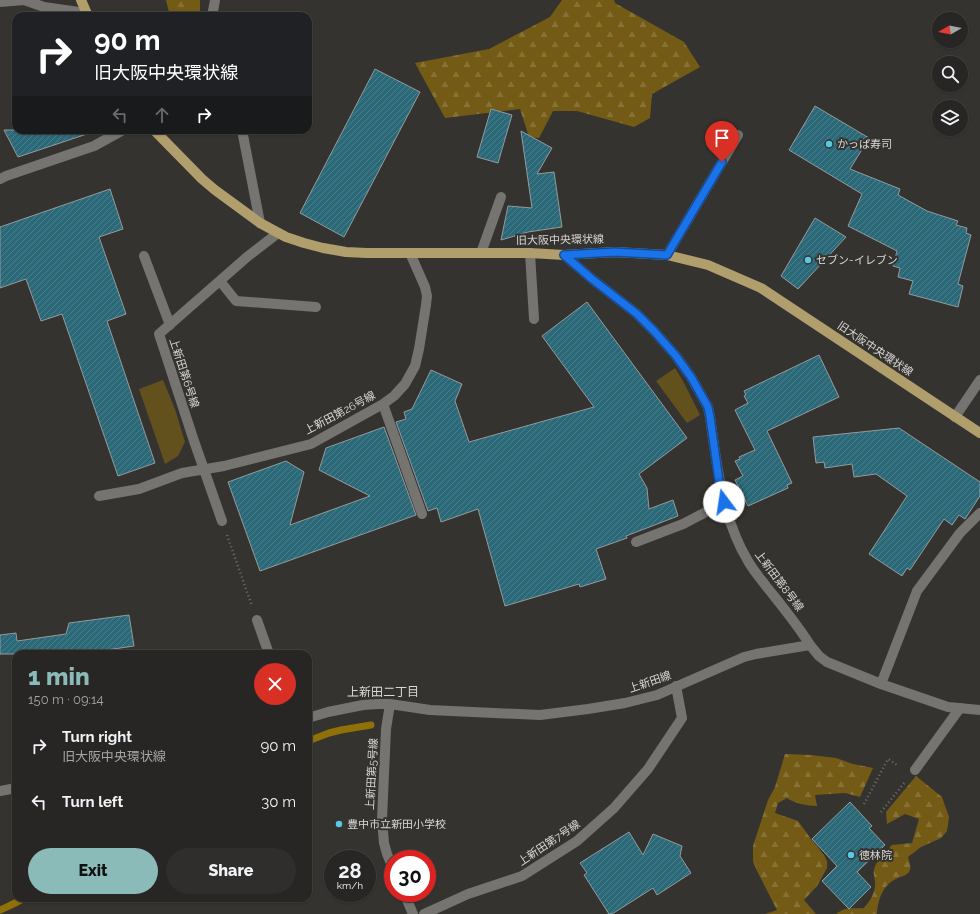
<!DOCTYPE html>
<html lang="en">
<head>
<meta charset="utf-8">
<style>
  body { margin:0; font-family:Raleway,"Noto Sans JP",sans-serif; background:#302e2c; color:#f1f3f6; height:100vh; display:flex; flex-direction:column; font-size:15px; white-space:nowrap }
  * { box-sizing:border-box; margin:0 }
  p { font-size:13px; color:#a5a5a6 }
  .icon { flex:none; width:22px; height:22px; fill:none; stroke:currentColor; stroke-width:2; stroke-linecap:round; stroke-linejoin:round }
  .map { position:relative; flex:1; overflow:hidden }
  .drawer { position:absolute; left:12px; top:650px; width:300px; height:252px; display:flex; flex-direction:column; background:#282624; border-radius:12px; box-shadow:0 1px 3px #0004,0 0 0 1px #444341 }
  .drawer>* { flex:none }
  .top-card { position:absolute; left:12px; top:12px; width:300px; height:122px; border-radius:12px; box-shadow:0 1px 3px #0004,0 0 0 1px #444341; background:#202124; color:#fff; overflow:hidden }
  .needle { width:26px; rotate:261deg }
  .tools { position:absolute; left:932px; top:12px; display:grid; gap:8px }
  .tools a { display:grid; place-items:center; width:36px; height:36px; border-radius:50%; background:#282624; box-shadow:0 1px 3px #0004,0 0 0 1px #444341; font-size:20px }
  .speed { position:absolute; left:324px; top:850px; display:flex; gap:8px; font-size:20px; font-weight:700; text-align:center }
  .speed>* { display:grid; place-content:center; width:52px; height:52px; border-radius:50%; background:#282624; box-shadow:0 1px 3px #0004,0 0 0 1px #444341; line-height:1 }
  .speed small { font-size:10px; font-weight:400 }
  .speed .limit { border:6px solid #d22; background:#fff; color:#111 }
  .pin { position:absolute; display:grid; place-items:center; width:34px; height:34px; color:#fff; margin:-41px -17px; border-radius:50% 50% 50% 0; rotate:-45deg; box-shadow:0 0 4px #0007 }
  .pin .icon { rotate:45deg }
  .me { position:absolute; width:44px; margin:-22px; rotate:346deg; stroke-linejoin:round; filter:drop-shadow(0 0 3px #0008) }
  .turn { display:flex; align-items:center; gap:14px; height:84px; padding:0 16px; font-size:18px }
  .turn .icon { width:52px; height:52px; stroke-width:2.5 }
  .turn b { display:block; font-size:28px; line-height:34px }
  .lanes { display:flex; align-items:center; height:38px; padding:0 16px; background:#0003; justify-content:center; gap:20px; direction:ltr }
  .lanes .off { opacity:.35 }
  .round { display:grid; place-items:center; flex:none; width:42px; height:42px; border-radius:21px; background:#302e2c }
  .head { display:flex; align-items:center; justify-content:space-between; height:68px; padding:0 16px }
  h1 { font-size:24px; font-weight:800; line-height:30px; color:#8bbbb9 }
  .cta { display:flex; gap:8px; margin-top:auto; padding:8px 16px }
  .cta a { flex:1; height:46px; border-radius:24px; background:#8bbbb9; color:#111; font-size:16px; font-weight:800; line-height:46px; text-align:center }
  .cta a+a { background:#302e2c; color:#f1f3f6 }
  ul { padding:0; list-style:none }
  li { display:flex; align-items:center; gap:12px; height:56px; padding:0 16px }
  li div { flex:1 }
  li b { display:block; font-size:15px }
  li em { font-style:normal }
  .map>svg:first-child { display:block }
</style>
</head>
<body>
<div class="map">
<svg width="980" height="914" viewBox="0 0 980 914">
  <defs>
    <pattern id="forest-firs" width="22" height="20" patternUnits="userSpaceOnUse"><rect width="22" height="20" fill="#735b15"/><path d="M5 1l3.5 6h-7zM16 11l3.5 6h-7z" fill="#867236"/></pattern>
    <pattern id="building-hatch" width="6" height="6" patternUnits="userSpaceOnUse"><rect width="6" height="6" fill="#2b6979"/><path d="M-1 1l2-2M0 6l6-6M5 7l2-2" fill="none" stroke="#497e8b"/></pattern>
  </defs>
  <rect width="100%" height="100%" fill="#353330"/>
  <!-- forest -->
  <path fill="url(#forest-firs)" d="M166,0h34v16h-29l-2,-4z
    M562,0h52l1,3 69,39 16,25 -48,27 -2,24 -16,9 -57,-16h-24l-14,27 -10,-1 -9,-28 -75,9 -30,-55 74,-14 61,-32z
    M785,754l26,1 25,3 17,6 20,4 -13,29 -15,-4 -30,2 2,11c-9,0 -24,-3 -30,-8l-9,5 -3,10 23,8 13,18 13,16 3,6v7l-10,18 -13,14 12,14h-51l12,-4 -21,-41 -3,-8v-15l15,-46 7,-13z
    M916,776l26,21 7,20 -2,14 -6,7 -20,9 -13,10c1,5 4,10 1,15 -3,4 -7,4 -11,6 -15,6 -20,21 -21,36h-41c10,-8 16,-5 28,-6 6,-7 12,-16 11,-26 0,-4 -2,-8 -1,-12 1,-8 12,-19 18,-25l20,-2 7,-24 -14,-5 -18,10 -1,-12z"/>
  <!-- park -->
  <path fill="#62501d" d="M675,368l8,13 17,34 -13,8 -31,-42z
    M163,380l12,29 10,33 -7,14 -13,8 -26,-75z"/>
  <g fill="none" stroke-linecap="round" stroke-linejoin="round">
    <!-- stream -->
    <path stroke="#8f7009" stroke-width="7" d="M308,741l21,-8 12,-3 30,-5
      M0,910l9,-4 16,-8"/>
  </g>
  <!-- building -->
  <path fill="url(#building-hatch)" stroke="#959a9c" d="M375,69l45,23 -76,145 -44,-24z
    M815,106l54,32 -19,31 50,20 -2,6 29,16 31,10 -2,4 11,3 -1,5 5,2 -13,49 5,2 -5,21 -49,-13 4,-13 -15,-4 2,-9 -7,-2 4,-15 -49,-25 14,-32 -73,-44z
    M491,109l21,6 -14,48 -21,-6z
    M4,130h85l1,3 -72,24z
    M521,131l31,17 -15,26 17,-2 8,55 -34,5 -27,8 7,-34 24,2z
    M110,189l13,40 -24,8 27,77 -19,7 48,142 -37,13 -56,-162 -21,7 -15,-42 -26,9v-61z
    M815,218l31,19 -48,52 -17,-13z
    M587,302l100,136 -48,36 8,14 2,21 24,-9 5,16 -52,20 1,2 -31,11 10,30 -26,8 -1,-3 -74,22 -27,-97 -37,13 -4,-14 -9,3 -32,-89 10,-3 -2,-7 8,-3 19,-39 31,14 -7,17 14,41 125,-35 -52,-71z
    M819,355l20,42 -72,34 25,52 -5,2 1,3 -40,18 -13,-26 8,-4 -8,-15 5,-2 -1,-2 16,-7 -20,-40 13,-7 -4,-7 2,-1 -2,-4z
    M384,427l32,88 -156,56 -32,-89 58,-21 18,11 -14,53 80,-29 -51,-26 7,-22z
    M899,428l81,54v14l-15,23 -6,-4 -7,10 -8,-6 -34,51 -3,-2 -5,8 -33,-22 38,-58 -31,-22 -22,3 -2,-13 -27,4 -1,-6 -8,1 -3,-26z
    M129,615l5,31 -55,8h-79v-19l16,-2 1,8 49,-7 3,-11z
    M850,802l22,24 -3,2 16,17 -28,27 14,15 -22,22 -27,-28 15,-15 -25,-27z
    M629,832l14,23 10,-21 29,12 -2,10 11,17 -34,22 -4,-7 -41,26h-3l-25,-39 3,-2 -7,-10z"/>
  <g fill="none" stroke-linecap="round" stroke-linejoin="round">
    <!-- path -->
    <path stroke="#72706e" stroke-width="2.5" stroke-dasharray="1 3" stroke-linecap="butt" d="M227,535l25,71
      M864,804l24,-45 9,6
      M881,812l24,-30"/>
    <!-- service -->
    <path stroke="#757470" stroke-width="10" d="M214,16l-1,-5 2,-11
      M242,130l18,93
      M0,179l6,-3 88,-30 29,-16
      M481,253l20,-56
      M530,253l4,66
      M667,255l71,-120
      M144,256l26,69
      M955,417l25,-37
      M636,542l47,-18 42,-22
      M915,770l45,-62"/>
    <!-- minor -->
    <path stroke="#757470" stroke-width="10" d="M0,2l24,-2 20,7 42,6
      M564,255l28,24 45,35 17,17 22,25 15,21 17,30 2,10c7,49 12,101 38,144 5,9 12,17 18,25 15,19 31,38 44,59
      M220,281l16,20 80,6
      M383,404l39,110
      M99,496l40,-7 43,-16 42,-7 87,-22 72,-40 11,-8 11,-12 10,-18 4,-17 7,-44 1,-9 -2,-9 -15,-34
      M222,521l-28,-80 -35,-107 88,-77 31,-24
      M257,620l12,34
      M881,684l36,-93 43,-58 20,-20
      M390,704l-4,25 -4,90 2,24 3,11 6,14
      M308,718l20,-6 35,-7 15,-1h12l40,6 110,5 48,-6 37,-6 32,-8 87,-38 12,-3 54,-9 9,11 8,6 54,22 67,23 32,3
      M0,791l16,-3
      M404,893l9,21
      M424,914l44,-20 54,-18 55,-35 37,-33 34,-39 34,-51 -6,-32"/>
    <!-- primary -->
    <path stroke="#b09e6c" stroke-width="10" d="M81,0l7,16
      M154,130l48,49 13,11 45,33 26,14 18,6 19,5 23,4 20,1h164l34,2 51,-3 52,3 41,10 53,23 219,145"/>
  </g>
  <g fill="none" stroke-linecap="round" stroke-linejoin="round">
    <!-- route casing -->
    <g stroke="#114b97" stroke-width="10">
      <path id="route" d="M722,162l-55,93 -52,-3 -51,3 28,24 45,35 17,17 22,25 15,21 17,30 2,10 9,64 5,21"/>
    </g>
    <!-- route -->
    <use href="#route" stroke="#1a73e8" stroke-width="7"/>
  </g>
  <!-- markers -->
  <g fill="#58c8e4" stroke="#353330" stroke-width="1.5">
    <circle cx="829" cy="144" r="4"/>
    <circle cx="808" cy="260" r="4"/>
    <circle cx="339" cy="824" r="4"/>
    <circle cx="851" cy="855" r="4"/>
  </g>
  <g text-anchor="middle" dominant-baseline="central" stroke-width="4" stroke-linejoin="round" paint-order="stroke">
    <!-- poi labels -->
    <g font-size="11" fill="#d9d8d6" stroke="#353330" text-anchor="start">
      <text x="837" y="144">かっぱ寿司</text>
      <text x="816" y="260">セブン-イレブン</text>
      <text x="347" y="824">豊中市立新田小学校</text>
      <text x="859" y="855">徳林院</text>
    </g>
    <!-- street labels -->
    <g font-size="11" fill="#d9d8d6" stroke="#353330">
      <text transform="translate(560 240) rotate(-1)">旧大阪中央環状線</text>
      <text transform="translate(875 349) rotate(34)">旧大阪中央環状線</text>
      <text transform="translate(184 373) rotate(72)">上新田第6号線</text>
      <text transform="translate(340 413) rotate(-28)">上新田第26号線</text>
      <text transform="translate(779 581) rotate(53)">上新田第8号線</text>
      <text transform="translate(650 682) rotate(-19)">上新田線</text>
      <text transform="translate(372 774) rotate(-87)">上新田第5号線</text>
      <text transform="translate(549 843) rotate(-34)">上新田第7号線</text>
    </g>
    <!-- neighbourhood labels -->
    <g font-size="12" fill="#d9d8d6" stroke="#353330">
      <text x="383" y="692">上新田二丁目</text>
    </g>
  </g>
</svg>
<div class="tools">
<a><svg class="needle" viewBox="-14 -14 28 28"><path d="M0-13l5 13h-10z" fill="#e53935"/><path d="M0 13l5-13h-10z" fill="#a5a5a6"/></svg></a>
<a><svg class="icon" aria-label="search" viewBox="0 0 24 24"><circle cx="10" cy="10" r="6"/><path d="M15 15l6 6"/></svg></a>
<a><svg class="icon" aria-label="layers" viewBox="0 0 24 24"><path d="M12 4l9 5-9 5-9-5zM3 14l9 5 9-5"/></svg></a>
</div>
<div class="speed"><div>28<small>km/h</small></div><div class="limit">30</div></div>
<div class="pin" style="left:722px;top:162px;background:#d93025"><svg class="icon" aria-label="arrive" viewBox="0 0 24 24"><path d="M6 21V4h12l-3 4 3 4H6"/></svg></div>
<svg class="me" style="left:724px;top:502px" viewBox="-20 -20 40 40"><circle r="19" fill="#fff"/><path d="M0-13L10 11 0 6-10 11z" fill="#1a73e8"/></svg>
<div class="top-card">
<div class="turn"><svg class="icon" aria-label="right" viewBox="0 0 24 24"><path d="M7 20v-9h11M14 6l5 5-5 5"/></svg><div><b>90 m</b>旧大阪中央環状線</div></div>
<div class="lanes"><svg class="icon off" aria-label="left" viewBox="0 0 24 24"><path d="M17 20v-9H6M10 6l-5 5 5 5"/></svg><svg class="icon off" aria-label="ahead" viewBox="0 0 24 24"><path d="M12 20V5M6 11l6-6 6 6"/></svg><svg class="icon" aria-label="right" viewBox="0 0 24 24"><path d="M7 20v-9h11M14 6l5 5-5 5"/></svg></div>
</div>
<section class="drawer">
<div class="head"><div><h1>1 min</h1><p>150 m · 09:14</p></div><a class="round" style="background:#d93025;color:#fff"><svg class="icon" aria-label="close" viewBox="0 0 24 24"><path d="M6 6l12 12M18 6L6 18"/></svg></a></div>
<ul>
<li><svg class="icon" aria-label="right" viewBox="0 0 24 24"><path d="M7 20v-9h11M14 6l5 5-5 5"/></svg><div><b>Turn right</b><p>旧大阪中央環状線</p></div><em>90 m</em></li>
<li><svg class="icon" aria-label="left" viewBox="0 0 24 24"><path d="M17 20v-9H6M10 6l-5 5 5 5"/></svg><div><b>Turn left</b></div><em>30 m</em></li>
</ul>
<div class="cta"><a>Exit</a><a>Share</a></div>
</section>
</div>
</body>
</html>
